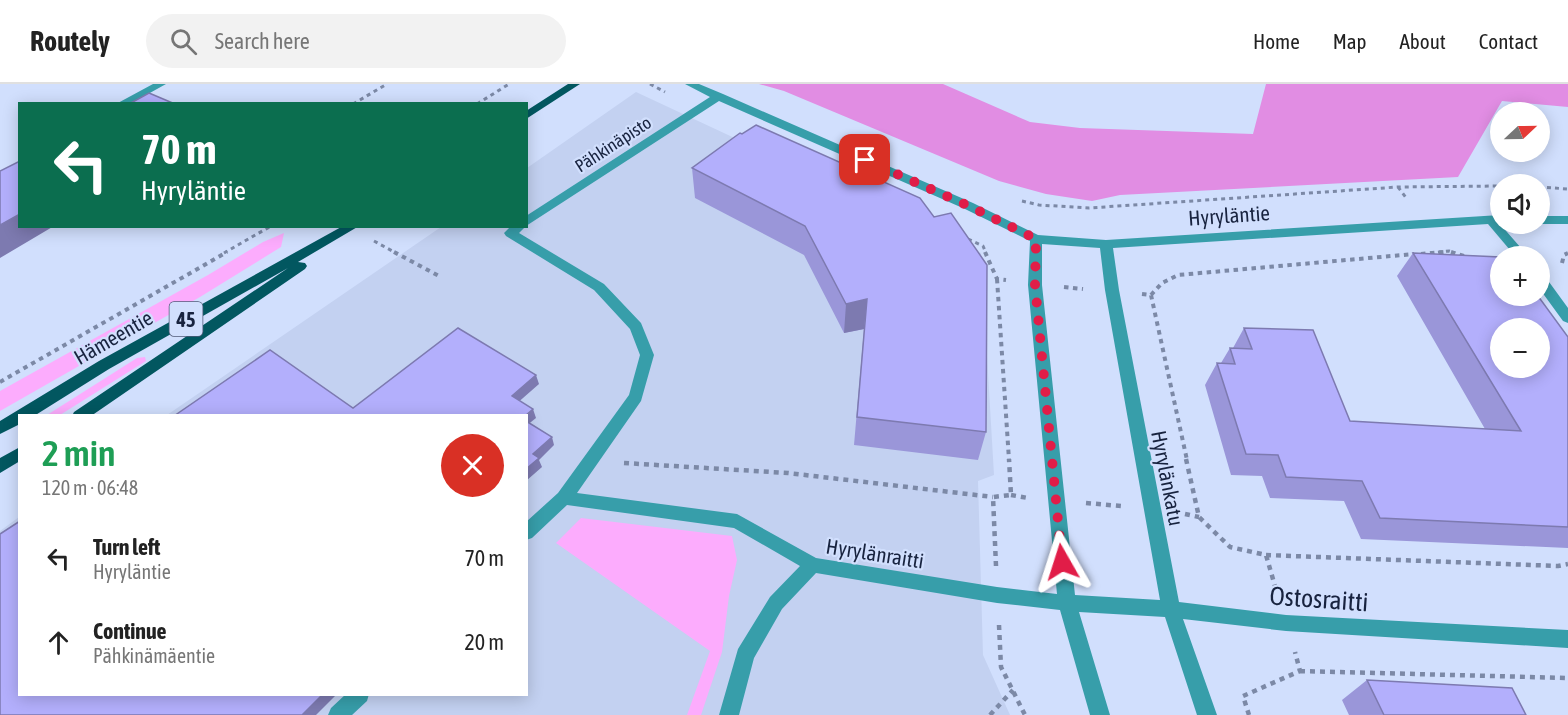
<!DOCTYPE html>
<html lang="en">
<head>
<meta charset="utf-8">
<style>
  body { margin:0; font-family:"Asap Condensed",sans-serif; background:#f2f2f2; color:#222; height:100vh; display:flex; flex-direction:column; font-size:22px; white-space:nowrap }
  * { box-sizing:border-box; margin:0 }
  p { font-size:20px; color:#767676 }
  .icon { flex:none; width:33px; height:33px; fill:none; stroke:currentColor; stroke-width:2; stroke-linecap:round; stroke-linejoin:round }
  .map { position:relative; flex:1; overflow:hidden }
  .panel { position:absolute; left:18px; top:330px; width:510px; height:282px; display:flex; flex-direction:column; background:#fff; border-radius:0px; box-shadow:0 3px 15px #0003 }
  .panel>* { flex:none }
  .guide { position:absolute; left:18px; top:18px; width:510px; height:126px; border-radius:0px; box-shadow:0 3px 15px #0003; background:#0b6e4f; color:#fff; overflow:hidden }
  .needle { width:39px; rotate:68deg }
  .controls { position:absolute; left:1490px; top:18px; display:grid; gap:12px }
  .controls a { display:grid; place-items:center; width:60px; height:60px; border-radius:50%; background:#fff; box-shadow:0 3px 15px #0003; font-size:30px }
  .pin { position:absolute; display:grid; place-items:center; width:51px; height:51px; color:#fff; margin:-26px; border-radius:12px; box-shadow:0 3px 9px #0006 }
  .me { position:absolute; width:66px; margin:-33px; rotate:354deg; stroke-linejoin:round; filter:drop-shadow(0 0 4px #0008) }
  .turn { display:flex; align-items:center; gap:21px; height:126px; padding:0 24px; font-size:27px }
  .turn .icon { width:78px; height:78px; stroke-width:2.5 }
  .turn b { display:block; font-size:42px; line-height:51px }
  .round { display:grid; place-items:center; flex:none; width:63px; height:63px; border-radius:32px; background:#f2f2f2 }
  .head { display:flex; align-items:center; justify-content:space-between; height:102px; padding:0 24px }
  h1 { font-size:36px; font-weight:600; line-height:45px; color:#1e9e55 }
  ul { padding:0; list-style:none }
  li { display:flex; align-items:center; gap:18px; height:84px; padding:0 24px }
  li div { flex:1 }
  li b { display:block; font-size:22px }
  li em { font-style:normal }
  header { display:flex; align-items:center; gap:36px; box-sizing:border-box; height:84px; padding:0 30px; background:#fff; border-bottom:2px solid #e0e0e0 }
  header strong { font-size:28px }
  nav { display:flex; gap:33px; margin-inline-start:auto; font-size:21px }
  .search { width:420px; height:54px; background:#f2f2f2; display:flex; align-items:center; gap:15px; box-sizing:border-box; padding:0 21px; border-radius:33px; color:#767676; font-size:22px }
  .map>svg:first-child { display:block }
</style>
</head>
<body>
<header>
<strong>Routely</strong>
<div class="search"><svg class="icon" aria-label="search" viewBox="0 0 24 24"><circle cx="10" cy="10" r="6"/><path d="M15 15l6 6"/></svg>Search here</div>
<nav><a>Home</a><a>Map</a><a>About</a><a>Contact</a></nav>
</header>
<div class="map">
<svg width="1568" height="631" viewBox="0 0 1568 631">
  <rect width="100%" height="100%" fill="#d1dffd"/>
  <!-- built -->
  <path fill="#c3d1f1" d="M636,8l345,161 13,222 -16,6 5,174 27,60h-1010v-184l19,-14 1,177h506v-278l-359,-1 274,-188 85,-1 1,-58z"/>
  <!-- green -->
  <path fill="#fcacfd" d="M284,149l-3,14 -81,50 -200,114v-20l208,-116 55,-33z
    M145,273l1,4 -86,54h-13l90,-57z
    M581,434l151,18 5,24 -8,36 -7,56 -21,63h-14l23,-64 -154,-108z"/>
  <!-- forest -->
  <path fill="#e18de3" d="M759,0h184l87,38 50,6 173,6 13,-50h302v23l-66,-6 -44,76 -338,18 -28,6 -46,-7 -47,-13 -215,-90z"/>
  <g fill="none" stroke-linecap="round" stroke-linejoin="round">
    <!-- path-far2 -->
    <path stroke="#7c89a6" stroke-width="3" stroke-dasharray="4 4" stroke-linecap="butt" d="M650,0l15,8
      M353,20l34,-20
      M477,20l32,-20
      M1398,103l9,12
      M1539,103l29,2
      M1022,117l17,4 50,3 309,-21 102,-1
      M968,155l15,7 3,7
      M374,157l22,12
      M224,169l47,-27
      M1430,169l19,-2 6,2"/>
    <!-- path-far1 -->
    <path stroke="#7c89a6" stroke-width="4" stroke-dasharray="4.5 4.5" stroke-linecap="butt" d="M394,168l45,24
      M985,168l12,27 9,1
      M1451,168l13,4
      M1421,170l23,-2
      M1562,179l2,-8 4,-2
      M997,195l12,181
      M1064,203l19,2
      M1142,210l9,1 11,-12 16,-8 236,-21
      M1151,211l36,165
      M0,298l227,-130"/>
    <!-- path -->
    <path stroke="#7c89a6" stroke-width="4.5" stroke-dasharray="5 5" stroke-linecap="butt" d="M1186,375l13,58 31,30 36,8 11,38
      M624,379l164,10 205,24
      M1011,411l17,3
      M1086,419l35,3
      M1185,430l14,3
      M1266,471l292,11 10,-2
      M996,482l-3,-69 18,-2 -2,-36
      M999,541l2,42 24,48
      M1300,587l268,7
      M990,631l23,-25
      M1249,631l-6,-19 57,-25 -5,-19"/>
    <!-- minor -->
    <path fill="#379eaa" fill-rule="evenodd" d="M153,0h13l-36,20h-14z
      M685,0h14l24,10 250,109 65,32 68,5 394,-25v9l28,32h-13l-27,-32 -375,24 6,42 60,312 107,13 282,15v18l-282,-17 -103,-12 34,96h-20l-32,-98 -86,-5 31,103h-20l-30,-105 -63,-7 -181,-30 -34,36 -28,49 -15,57h-20l19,-66 32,-52 30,-31 -66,-38 -167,-23 -35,33 -6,2v-18l32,-29 71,-98 11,-40 -10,-26 -36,-39 -88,-54 -2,-3 7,-7h15l-7,7 85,51 37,39 13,32 -13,46 -64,92 160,21 79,44 181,29 60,7 -29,-309 2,-44 -65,-32 -246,-108 -193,125v-10l184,-119zM1042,160l58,4 5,42 55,310 -85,-5 -33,-310z
      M1539,132h29v8h-31z
      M1539,190l5,1 24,33v15l-5,-2 -24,-33z
      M346,610h23l-2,7 -15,14h-24l3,-7z"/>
    <!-- major -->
    <path fill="#025760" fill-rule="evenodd" d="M568,0h12l-54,35v-8z
      M343,142h16l-61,36 7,1 2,3 -2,3 -214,147h-19l2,-4 214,-144 -179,101 -75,47h-14v8l-20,10v-13l99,-60z
      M20,363v14l-20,12v-15z"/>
  </g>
  <!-- wall -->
  <path fill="#9a96d9" d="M740,49l246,299 -8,28 -124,-15 10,-116 -20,4 -40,-78 -109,-57 -3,-30z
    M1413,169l155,84v211l-207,-9 -17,-38 -74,-3 -8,-22 -31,-1 -26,-90 12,-22h4l9,-15h3l11,-20 106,93 135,8 -88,-153z
    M1367,596l159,35h-177l-7,-15z"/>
  <!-- shaded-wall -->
  <path fill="#7d7ab0" d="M20,130v12h34l-54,32v-33z
    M867,215l-3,30 -20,4 2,-29z
    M536,291l3,9 -24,21 -3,-9z
    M533,325l3,9 -10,8v-10h-1z
    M552,353l2,8 -15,15 3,7 -16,14v-12l7,-15z
    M323,610h14l-21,21h-14z"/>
  <!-- building -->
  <path fill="#b3affc" stroke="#7d7ab0" stroke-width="1.5" fill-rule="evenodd" d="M149,9l26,11h-46z
    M756,41l164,73 14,19 17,-4 36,52 -1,167 -129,-15 10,-118 -21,5 -41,-78 -113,-58 48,-35 2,1z
    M20,77v53l-20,11v-54z
    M1413,169l87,4v39h38l30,41v190l-188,-9 -18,-37 -76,-4 -8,-22 -32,-1 -29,-91 18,1 -5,-16 22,1 -8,-21 69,2 37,91 171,10zM1500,244h39v40h-39z
    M458,244l78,47 -24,21 21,13 -8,7h-351l96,-66 83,58z
    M526,337l26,16 -19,17 6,4 -13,11z
    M20,437v173h303l-21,21h-302v-181z
    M1367,596l145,8 14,27h-142z"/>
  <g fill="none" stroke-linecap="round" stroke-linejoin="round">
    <!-- route -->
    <path stroke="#e11d48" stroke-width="10" stroke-dasharray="0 18" d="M865,76l104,46 67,33 -1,46 27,277"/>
  </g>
  <g text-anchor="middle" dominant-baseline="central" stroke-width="4.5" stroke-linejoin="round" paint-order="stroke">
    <!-- far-street labels -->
    <g font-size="18" fill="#18233f" stroke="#d1dffd">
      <text transform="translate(613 60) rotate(-33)">Pähkinäpisto</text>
    </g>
    <!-- shield labels -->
    <rect fill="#d1dffd" stroke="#505b78" stroke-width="1.5" x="169.5" y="218" width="33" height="34" rx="4.5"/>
    <g font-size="20" font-weight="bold" fill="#18233f">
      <text x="186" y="235">45</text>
    </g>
    <!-- street labels -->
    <g font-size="21" fill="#18233f" stroke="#d1dffd">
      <text transform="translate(1229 131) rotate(-4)">Hyryläntie</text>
      <text transform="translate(113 253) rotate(-30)">Hämeentie</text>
      <text transform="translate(1168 394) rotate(79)">Hyrylänkatu</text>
      <text transform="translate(875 469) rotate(9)">Hyrylänraitti</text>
    </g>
    <!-- near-street labels -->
    <g font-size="26" fill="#18233f" stroke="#d1dffd">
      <text transform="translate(1319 515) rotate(4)">Ostosraitti</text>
    </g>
  </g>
</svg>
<div class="controls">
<a><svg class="needle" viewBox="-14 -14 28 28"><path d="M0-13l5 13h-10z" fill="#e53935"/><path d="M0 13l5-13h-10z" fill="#767676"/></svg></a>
<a><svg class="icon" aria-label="sound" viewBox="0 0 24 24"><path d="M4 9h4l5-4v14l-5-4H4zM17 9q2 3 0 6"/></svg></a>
<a>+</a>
<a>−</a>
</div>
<div class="pin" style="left:865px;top:76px;background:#d93025"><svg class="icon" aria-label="arrive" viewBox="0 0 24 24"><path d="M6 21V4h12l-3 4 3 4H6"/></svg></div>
<svg class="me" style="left:1062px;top:478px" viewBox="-20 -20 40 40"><path d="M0-17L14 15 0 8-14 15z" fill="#e11d48" stroke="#fff" stroke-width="4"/></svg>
<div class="guide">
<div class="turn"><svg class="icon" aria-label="left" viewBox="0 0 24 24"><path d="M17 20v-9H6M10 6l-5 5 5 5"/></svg><div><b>70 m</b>Hyryläntie</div></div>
</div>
<section class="panel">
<div class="head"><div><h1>2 min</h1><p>120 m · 06:48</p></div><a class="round" style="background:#d93025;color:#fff"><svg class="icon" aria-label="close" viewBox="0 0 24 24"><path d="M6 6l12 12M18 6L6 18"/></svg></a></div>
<ul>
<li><svg class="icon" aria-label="left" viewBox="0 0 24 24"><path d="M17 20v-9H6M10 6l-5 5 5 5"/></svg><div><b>Turn left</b><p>Hyryläntie</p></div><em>70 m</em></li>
<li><svg class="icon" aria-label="ahead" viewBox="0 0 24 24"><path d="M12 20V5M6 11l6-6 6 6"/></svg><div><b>Continue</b><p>Pähkinämäentie</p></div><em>20 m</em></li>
</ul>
</section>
</div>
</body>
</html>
